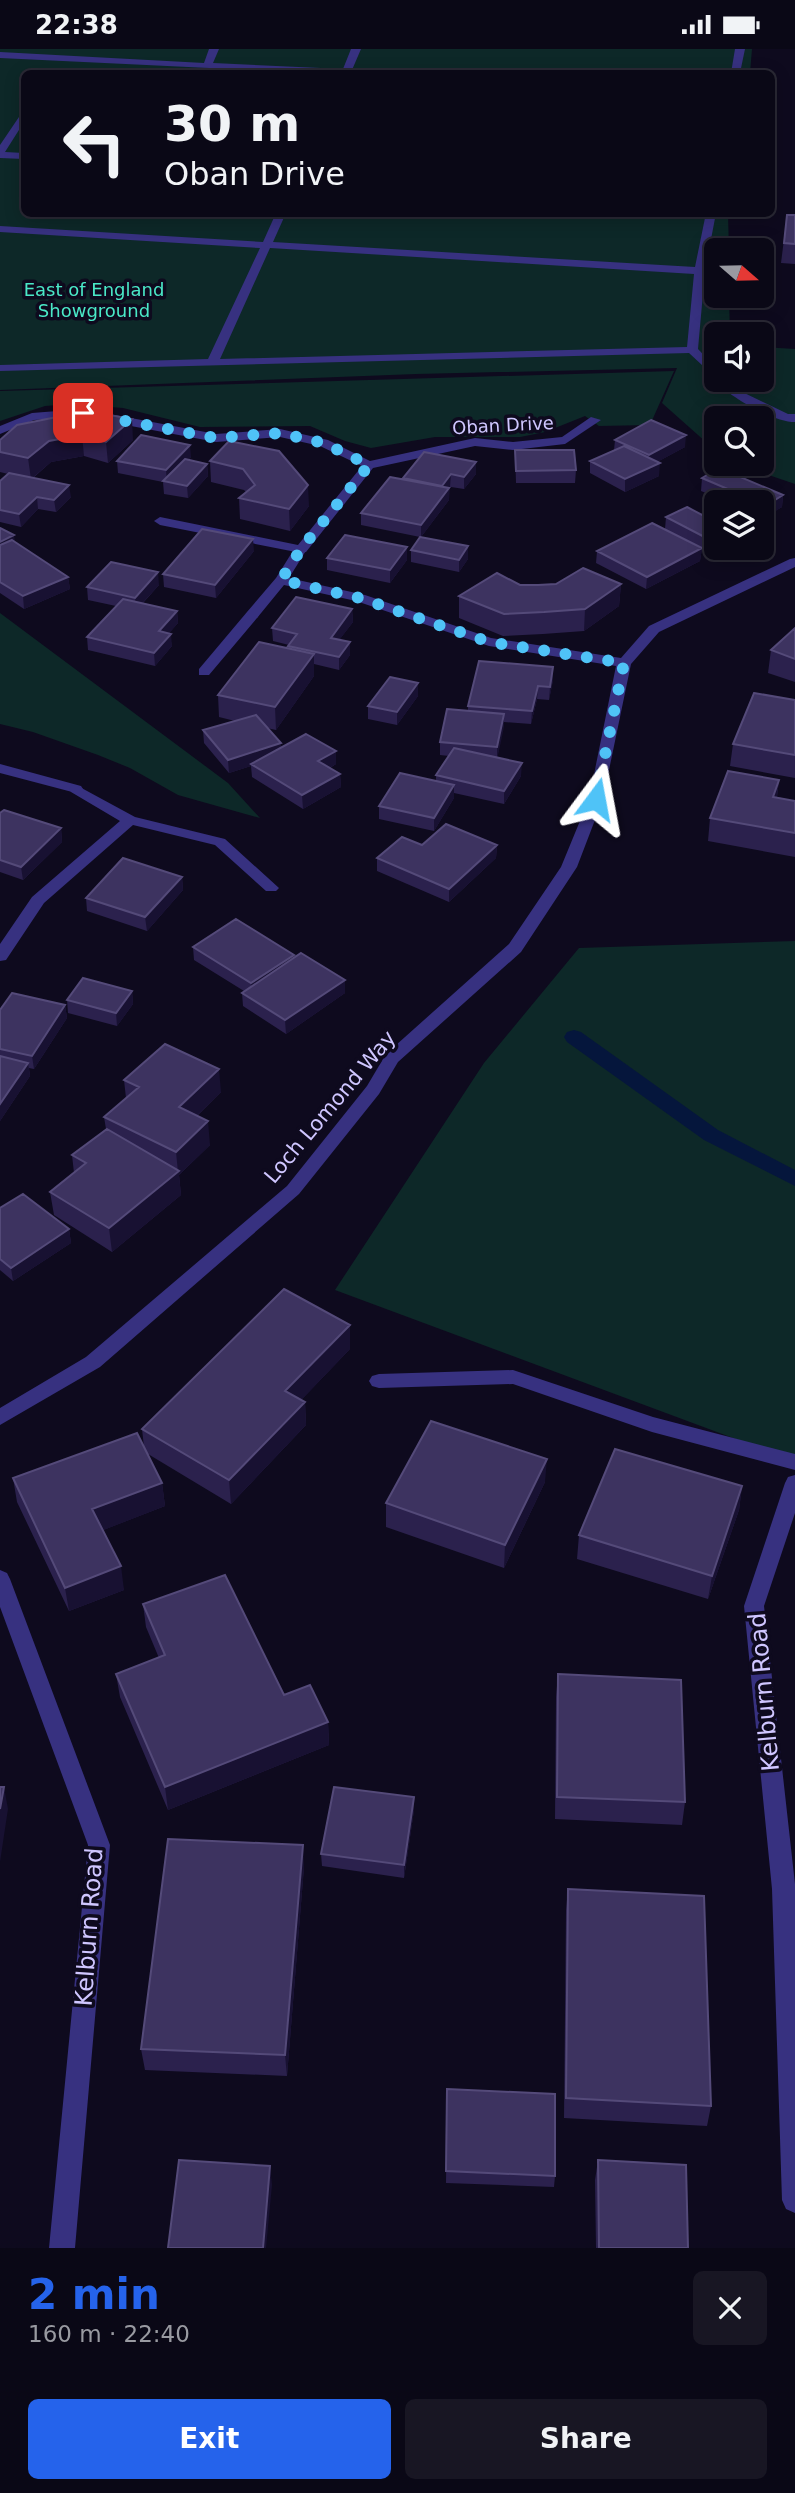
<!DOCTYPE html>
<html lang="en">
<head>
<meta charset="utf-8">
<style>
  body { margin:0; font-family:"DejaVu Sans",sans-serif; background:#181623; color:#f1f3f6; height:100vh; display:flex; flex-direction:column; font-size:26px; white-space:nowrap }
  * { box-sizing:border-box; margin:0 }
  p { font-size:23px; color:#999aa1 }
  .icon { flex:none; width:38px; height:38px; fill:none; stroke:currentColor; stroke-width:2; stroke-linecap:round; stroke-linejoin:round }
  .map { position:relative; height:2199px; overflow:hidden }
  .panel { display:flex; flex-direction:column; background:#0a0816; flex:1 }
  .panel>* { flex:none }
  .hud { position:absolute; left:21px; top:21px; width:754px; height:147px; border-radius:10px; box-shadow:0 4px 18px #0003,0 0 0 2px #2a2935; background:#0a0816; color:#f1f3f6; overflow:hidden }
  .needle { width:46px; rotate:110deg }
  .fabs { position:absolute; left:704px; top:189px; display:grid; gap:14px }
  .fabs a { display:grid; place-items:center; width:70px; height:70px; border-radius:10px; background:#0a0816; box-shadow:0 4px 18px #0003,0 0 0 2px #2a2935; font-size:35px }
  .pin { position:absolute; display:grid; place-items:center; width:60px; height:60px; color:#fff; margin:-30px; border-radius:14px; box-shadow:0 4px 10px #0006 }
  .me { position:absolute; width:77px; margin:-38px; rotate:13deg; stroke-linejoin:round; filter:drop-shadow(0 0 5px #0008) }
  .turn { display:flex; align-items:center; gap:24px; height:147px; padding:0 28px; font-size:32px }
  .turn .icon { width:91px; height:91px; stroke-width:2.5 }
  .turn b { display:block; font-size:49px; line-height:60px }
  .round { display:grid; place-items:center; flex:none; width:74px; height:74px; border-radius:10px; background:#181623 }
  .head { display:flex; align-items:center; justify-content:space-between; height:119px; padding:0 28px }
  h1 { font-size:42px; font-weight:700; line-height:52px; color:#2563eb }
  .primary-button { display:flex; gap:14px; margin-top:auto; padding:14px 28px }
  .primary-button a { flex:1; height:80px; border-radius:10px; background:#2563eb; color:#fff; font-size:28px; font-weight:700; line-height:80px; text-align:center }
  .primary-button a+a { background:#181623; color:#f1f3f6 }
  .status { display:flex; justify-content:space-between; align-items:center; height:49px; padding:0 35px; background:#0a0816; direction:ltr }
  .status svg { height:19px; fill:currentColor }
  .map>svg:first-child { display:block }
</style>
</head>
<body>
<div class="status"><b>22:38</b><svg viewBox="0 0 49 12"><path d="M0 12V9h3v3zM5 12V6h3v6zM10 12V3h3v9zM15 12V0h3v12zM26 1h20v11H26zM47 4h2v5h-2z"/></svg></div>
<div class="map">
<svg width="795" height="2199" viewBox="0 0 795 2199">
  <rect width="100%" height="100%" fill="#0e0a1e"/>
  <!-- green -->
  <path fill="#0d2828" d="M0,0h752l-2,24h-726v140l704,1 1,36h-13v46h13l1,38h-14v46h45v-33l34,2v135l-59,-20h25v-46h-45v33l-54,-48 15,-35 -261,6 -416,16z
    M674,322l-24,54 -51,1 -14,-10 -40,16 -25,5h-85l-64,11 -26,-7 -35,-15 -110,1 -77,-19 -50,-4 -28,2 -45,15v-30z
    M0,564l228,170 32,35 -82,-23 -48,-27 -32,-13 -65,-23 -33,-8z
    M795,892v520l-460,-171 149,-227 95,-115z"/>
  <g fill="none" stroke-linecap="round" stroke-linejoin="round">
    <!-- stream -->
    <path fill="#05163c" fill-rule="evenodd" d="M574,981l7,2 137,98 77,40v16l-91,-46 -137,-98 -3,-5 3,-5z"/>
    <!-- service -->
    <path fill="#373180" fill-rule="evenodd" d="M209,0h10l-6,14 130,6 8,-20h10l-9,21 15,3h-55l-312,-15v-6l204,11z
      M735,0h10l-5,24h-9z
      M24,64v9l-19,30 19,1v6l-24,-1v-13l21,-31z
      M276,164h10l-13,29 422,25 11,-54h10l-11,58 -7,78 18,19v10l-27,-25 -689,18v-6l208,-6 52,-111 -260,-16v-6l263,16zM270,199l424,26 -7,73 -467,12z
      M715,331h12l7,8 54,26h7v8c-22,0 -66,-25 -80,-42z
      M83,360l133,25 64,-5 48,11 42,21 105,-23 38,4 49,-5 29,-20 10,3 -36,24 -52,6 -38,-4 -102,22 -67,84 -5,1 -141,-28 -6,-4 6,-4 138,28 64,-79 -42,-20 -40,-9 -64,5 -133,-25 -49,3 -34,14v-8l32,-13z
      M252,562l7,4 -2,3 -48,57h-10v-6l48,-57z
      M0,715l81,22 2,3 -7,4 -76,-20z"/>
    <!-- minor -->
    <path fill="#373180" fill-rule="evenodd" d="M301,496l6,4 -18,29 76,17 126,43 130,20 28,-32 141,-67 5,-1v9l-136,65 -28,32 -28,135 -26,68 -56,85 -123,110 -19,32 -80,100 -199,173 -100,58v-17l86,-51 201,-171 80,-100 19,-32 123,-110 52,-77 28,-68 27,-133 -127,-20 -133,-45 -72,-16 -27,33h-10v-6l29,-34 20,-32z
      M76,736l59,32 90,22 54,49 -3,3h-10l-51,-46 -82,-20 -89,78 -38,57 -6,1v-17l32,-47 88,-76 -49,-29 -2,-3 2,-3z
      M513,1321l140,47 142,37v16l-143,-38 -139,-48 -134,4 -7,-2 -3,-5 3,-5 7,-2z
      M795,1426v38l-31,93 31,278v329l-9,-4 -4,-9 -10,-311 -28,-283 41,-123 3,-6z
      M0,1521l7,3 3,6 100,266 -35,403h-26l39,-403 -88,-238z"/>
  </g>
  <!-- wall -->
  <path fill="#2b214d" d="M787,166h8v49l-14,-1z
    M17,376l116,15 -25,23 -24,-7 -33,6 -18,16 38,19 -15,15 -18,-3 -17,18 -21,-5v-41l8,-7 -8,-2v-32z
    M615,391l70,7 -28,15 2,14 -34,16 -35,-19v-12l24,-11z
    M229,392l80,65 -19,25 -50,-12 -1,-21 7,-6 -2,-2 -33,-8 -1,-21z
    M515,401l61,20 -1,13h-59z
    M191,408l-3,3 19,4 1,12 -20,22 -24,-4 -1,-12 -45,-9 -1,-12z
    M476,413v12l-12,15 -13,-2 -2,2v11l-28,37 47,22 -9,13 -48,-10v-12l9,-13 -59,-12v-12l42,-34v-1z
    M702,429l81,17 -1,12 -17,10 4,2 -1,12 -7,4v-33h-33l-27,-11z
    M716,460v39h19l-17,9 -16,-9 -2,13 -54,28 -50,-26 1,-12 68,-22 1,-12 36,-2z
    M0,479l15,14 53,35 2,12 -46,20 -24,-16z
    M407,498v13l-17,23 -63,-13v-12z
    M254,502l-38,47 -52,-11 -1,-13z
    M556,535h65l-2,22 -35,25 -41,3 -40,2 -44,-18v-22l61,-11z
    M159,536l-16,18 34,8 1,12 -9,10 3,13 -17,20 -67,-16 -1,-13 29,-31 -28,-6 -1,-13z
    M352,560l1,13 -14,18 11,15 -11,15 -25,-6v12l-38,54 -9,-2 14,19 55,4v13l-6,4 10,6 1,13 -38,22 -51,-32 -1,-11 -22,7 -25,-30 -1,-13 32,-9 -16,-4 -1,-22 71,-47v-3l-16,-4 -1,-13z
    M795,579v54l-27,-9 3,-23z
    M553,618v13l-4,20 -12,-1 -6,25 -27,-2 -7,36 24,18 -17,28 -50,-11v5l-20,33 -55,-12v-13l57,-25v-6l13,-19 -9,-1v-13l28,-31v-5z
    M418,634v13l-21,29 -29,-6v-13z
    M795,651v78l-65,-12 3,-22z
    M779,731l-2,17 18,4v56l-87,-16 2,-23z
    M0,764l61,15 1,14 -39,38 -23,-8z
    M422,796h75l-1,13 -47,44 -72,-31v-13z
    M182,828l1,13 -36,41 -60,-20 -1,-13z
    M193,898l101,8v3l51,22v13l-59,41 -43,-28 -1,-13 2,-2 -50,-31z
    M132,942l1,13 -16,22 -49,-13 -1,-13z
    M65,956l2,13 -33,51 -5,-1 1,8 -30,45v-111z
    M124,1031l97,12 -24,24 13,29 -31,30 2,20 -69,57 -58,-37 -4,-23 24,-19 -2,-18 34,-26 -2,-12 22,-19z
    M0,1159l69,21 2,14 -58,38 -13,-11z
    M350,1300l-49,51 4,2 1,23 -75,79 -83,-50 14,29 3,23 -62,24 21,60 -55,21 -52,-109 -4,-24 131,-31 -2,-18z
    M545,1433l-41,86 -118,-41v-24z
    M742,1437l-3,24 -31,89 -131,-40 2,-24z
    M143,1555l141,91 44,27 1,23 -161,65 -48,-113 -4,-23 43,-16 -13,-31z
    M558,1625l127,128 -3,23 -127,-6 1,-122z
    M414,1748v13l-10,68 -82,-12 -1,-12z
    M304,1818l-17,209 -142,-6 -4,-21z
    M568,1840l143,217 -4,20 -143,-8 2,-208z
    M447,2040l108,87 -1,11 -108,-4z
    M598,2111l90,88h-92l-1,-68z"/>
  <!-- shaded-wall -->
  <path fill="#181132" d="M132,370l1,21 -25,23 -2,-21z
    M82,386l2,21 -33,6 -20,17 -3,-21 21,-17z
    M686,386l-1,12 -37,20 1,-12z
    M190,396l1,12 -24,26 -1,-13z
    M476,413v12l-12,15v-12z
    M660,414l-1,13 -34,16v-13z
    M207,415l1,12 -20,22 -1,-12z
    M451,425l-2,26 -28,37v-12l21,-28v-11z
    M69,436l2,12 -15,15 -2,-12z
    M308,436l1,21 -19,25 -1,-22z
    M783,446l-1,12 -18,11 1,-12z
    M37,448l1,12 -17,18 -2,-13z
    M769,470l-1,12 -7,4v-12z
    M14,486l2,13 -16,7v-13z
    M253,490l1,12 -38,47 -1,-13z
    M468,497v13l-9,13v-12z
    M407,498v13l-17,23v-13z
    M702,499l-2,13 -54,28 1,-12z
    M719,499h16l-17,9z
    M158,523l1,13 -23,25 -1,-12z
    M68,528l2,12 -46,20 -1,-13z
    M621,535l-2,22 -35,25 1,-22z
    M352,560l1,13 -22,29v-13z
    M177,562l1,12 -18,21 -1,-13z
    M171,585l1,12 -17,20 -1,-13z
    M350,593v13l-11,15v-13z
    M314,605v22l-38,54 -1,-23z
    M553,618v13l-4,20 1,-13z
    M418,634v13l-21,29v-13z
    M538,637l-1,13 -6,25 1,-13z
    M504,665v13l-7,33v-13z
    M281,694l1,13 -31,8v2l-22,7 -1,-13z
    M336,702v13l-17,10 -1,-13z
    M522,714l-1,13 -17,28v-13z
    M340,725l1,13 -38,22 -1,-14z
    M779,731l-3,23 -3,-6z
    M454,736v13l-20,33v-13z
    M61,779l1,14 -39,38 -2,-13z
    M497,796l-1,13 -47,44v-13z
    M182,828l1,13 -36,41 -2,-14z
    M294,906v13l-42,29 -1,-14z
    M345,931v13l-59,41 -1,-14z
    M132,942l1,13 -16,22 -1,-13z
    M65,956l2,13 -33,51 -2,-13z
    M28,1014l2,13 -30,45v-17z
    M219,1020l2,23 -40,39 -2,-24z
    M208,1072l2,24 -31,30 2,20 -69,57 -3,-24 69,-56 -2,-20z
    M69,1180l2,14 -58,38 -2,-13z
    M350,1276v24l-63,66 -2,-24z
    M305,1353l1,23 -75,79 -2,-24z
    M547,1410l-2,23 -41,86 1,-23z
    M162,1434l3,23 -69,27 -4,-24z
    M742,1437l-3,24 -31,89 4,-23z
    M121,1517l3,24 -55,21 -4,-23z
    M328,1673l1,23 -161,65 -3,-23z
    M4,1738l4,22 -8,53v-53z
    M414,1748v13l-10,68v-13z
    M303,1796l1,22 -17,209 -2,-21z
    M270,2117l2,19 -6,63h-3z"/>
  <!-- building -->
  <path fill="#3d3360" stroke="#544a79" stroke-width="2" d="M787,166h8v29l-11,-1z
    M87,362l45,8 -26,23 -24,-7 -33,6 -21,17 -28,-6v-12l17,-15z
    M651,371l35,15 -37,20 -34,-15z
    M141,386l49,10 -24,25 -49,-9z
    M229,392l50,10 29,34 -19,24 -50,-11 16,-13 -12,-16 -33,-8z
    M624,397l36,17 -35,16 -35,-18z
    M515,401h59l2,20 -60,1z
    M424,403l52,10 -12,15 -13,-3 -9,12 -39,-8z
    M185,410l22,5 -20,22 -24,-5z
    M719,419l64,27 -18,11 -4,-2v-2h-3l-56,-24z
    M9,424l60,12 -15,15 -17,-3 -18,17 -19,-4v-29z
    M390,428l59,11 -28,37 -60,-12z
    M687,458l15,8 14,-6v34l-50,-26z
    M761,466l8,4 -8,4z
    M652,474l50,25 -55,29 -50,-26z
    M0,479l14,7 -14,7z
    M202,480l51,10 -38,46 -52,-11z
    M345,486l62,12 -17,23 -63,-12z
    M420,488l48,9 -9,14 -48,-10z
    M12,491l56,37 -45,19 -23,-14v-37z
    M111,513l47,10 -23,26 -48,-11z
    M583,519l38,16 -36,25 -41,3 -40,2 -45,-18 38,-23 23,12h18l18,-1z
    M296,548l56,12 -21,29 19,4 -11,15 -51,-11 9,-12 -25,-6z
    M123,550l54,12 -18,20 12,3 -17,19 -67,-16z
    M795,579v31l-24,-9z
    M259,593l55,12 -39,53 -57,-12z
    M479,612l74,6 -3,20 -12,-1 -6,25 -64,-5z
    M390,628l28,6 -21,29 -29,-6z
    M754,644l41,7v55l-62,-11z
    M447,660l57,5 -7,33 -57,-5z
    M256,666l25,28 -53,17 -25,-30z
    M306,685l30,17 -18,10 22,13 -38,21 -51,-31z
    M454,699l68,15 -18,28 -68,-16z
    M728,722l51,9 -6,17 22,4v32l-85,-15z
    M400,724l54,12 -20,33 -55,-12z
    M4,761l57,18 -40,39 -21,-7v-47z
    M446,775l51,21 -48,44 -72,-31 25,-21 20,8z
    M123,809l59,19 -37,40 -59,-19z
    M236,870l58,36 -43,28 -58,-36z
    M301,904l44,27 -60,40 -43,-27z
    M83,929l49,13 -16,22 -49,-13z
    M12,944l53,12 -33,51 -32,-7v-39z
    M165,995l54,25 -40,38 29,14 -32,31 -72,-35 35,-30 -15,-7z
    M0,1007l28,7 -28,41z
    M107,1080l72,42 -70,57 -59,-36 36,-29 -14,-8z
    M23,1145l46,35 -58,39 -11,-9v-51z
    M284,1240l66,36 -65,66 20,11 -76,78 -87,-51z
    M431,1372l116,38 -42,86 -119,-42z
    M137,1384l25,50 -70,26 29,57 -56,22 -52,-110z
    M615,1400l127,37 -30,90 -133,-41z
    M225,1526l59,120 26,-10 18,37 -163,65 -49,-113 49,-19 -22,-51z
    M558,1625l123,6 4,122 -128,-5z
    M0,1738h4l-4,22z
    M334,1738l80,10 -10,68 -83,-11z
    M168,1790l135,6 -18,210 -144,-6z
    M568,1840l136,7 7,210 -145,-8z
    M447,2040l108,5v82l-109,-5z
    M179,2111l91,6 -7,82h-95z
    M598,2111l88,5 2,83h-89z"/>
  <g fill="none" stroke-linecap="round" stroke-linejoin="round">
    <!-- route -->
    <path stroke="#4fc3f7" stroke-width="12" stroke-dasharray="0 21.6" d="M83,364l133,25 64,-5 44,10 45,22 -68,84 -20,31 79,18 129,44 135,21 -28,136"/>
  </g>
  <g text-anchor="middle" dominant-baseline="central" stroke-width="7" stroke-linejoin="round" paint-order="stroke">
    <!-- far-park labels -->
    <g font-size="18" fill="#4ae8c7" stroke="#0e0a1e">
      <text x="94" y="240">East of England<tspan x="94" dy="21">Showground</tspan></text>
    </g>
    <!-- far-street labels -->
    <g font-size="18" fill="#cfc6ff" stroke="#0e0a1e">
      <text transform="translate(503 376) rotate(-3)">Oban Drive</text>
    </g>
    <!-- street labels -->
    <g font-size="21" fill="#cfc6ff" stroke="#0e0a1e">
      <text transform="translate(330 1058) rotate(-50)">Loch Lomond Way</text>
    </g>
    <!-- near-street labels -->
    <g font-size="24" fill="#cfc6ff" stroke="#0e0a1e">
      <text transform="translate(764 1643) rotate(-95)">Kelburn Road</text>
      <text transform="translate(89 1878) rotate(-86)">Kelburn Road</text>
    </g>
  </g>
</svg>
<div class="fabs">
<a><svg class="needle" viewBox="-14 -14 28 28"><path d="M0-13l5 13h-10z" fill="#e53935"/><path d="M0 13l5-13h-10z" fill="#999aa1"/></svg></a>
<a><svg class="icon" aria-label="sound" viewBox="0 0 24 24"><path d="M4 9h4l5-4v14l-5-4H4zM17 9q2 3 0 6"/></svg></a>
<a><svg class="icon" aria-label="search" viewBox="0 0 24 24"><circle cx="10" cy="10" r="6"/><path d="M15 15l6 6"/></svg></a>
<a><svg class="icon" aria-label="layers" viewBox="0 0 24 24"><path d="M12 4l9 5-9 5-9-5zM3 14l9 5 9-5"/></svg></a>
</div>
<div class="pin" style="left:83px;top:364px;background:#d93025"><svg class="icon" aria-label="arrive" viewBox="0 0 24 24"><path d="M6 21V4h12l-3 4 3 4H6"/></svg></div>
<svg class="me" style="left:596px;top:750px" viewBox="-20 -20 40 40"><path d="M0-17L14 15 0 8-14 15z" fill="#4fc3f7" stroke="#fff" stroke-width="4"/></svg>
<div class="hud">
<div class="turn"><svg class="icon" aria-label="left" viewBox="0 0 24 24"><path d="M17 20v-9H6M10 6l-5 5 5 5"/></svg><div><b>30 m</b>Oban Drive</div></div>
</div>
</div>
<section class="panel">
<div class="head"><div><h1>2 min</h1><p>160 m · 22:40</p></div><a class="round"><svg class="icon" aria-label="close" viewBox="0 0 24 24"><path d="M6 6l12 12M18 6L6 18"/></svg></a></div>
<div class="primary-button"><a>Exit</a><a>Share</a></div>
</section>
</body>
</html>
